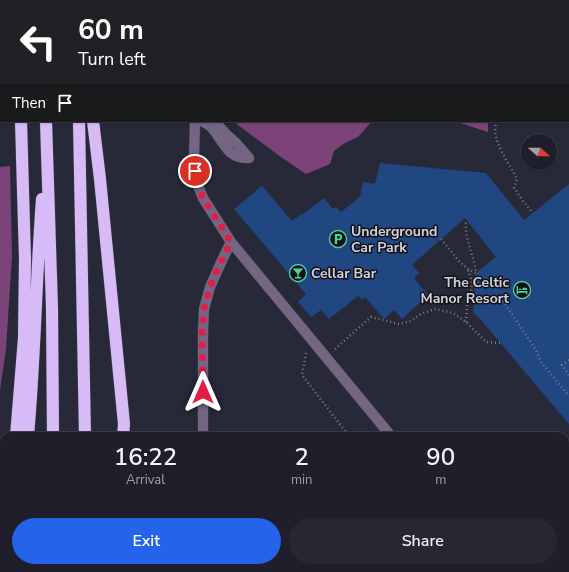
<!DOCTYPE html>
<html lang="en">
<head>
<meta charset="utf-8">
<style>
  body { margin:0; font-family:"Nunito Sans",sans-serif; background:#262732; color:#f1f3f6; height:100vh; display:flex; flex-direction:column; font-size:15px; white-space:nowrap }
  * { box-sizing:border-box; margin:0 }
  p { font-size:13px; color:#a1a2a8 }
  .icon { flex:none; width:22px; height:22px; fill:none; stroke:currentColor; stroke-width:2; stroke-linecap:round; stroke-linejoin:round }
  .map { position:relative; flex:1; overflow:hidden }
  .details { position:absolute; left:0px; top:432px; width:569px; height:140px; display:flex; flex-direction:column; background:#1e1f2a; border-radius:12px 12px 0 0; box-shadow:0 1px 3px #0004,0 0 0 1px #3c3d47 }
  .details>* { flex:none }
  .guide { position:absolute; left:0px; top:0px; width:569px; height:122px; box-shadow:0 1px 3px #0004,0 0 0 1px #3c3d47; background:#202124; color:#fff; overflow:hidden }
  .needle { width:26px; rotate:111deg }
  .controls { position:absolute; left:521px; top:134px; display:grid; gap:8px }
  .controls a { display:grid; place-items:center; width:36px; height:36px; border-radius:50%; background:#1e1f2a; box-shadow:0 1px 3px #0004,0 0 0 1px #3c3d47; font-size:20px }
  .pin { position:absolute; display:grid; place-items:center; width:34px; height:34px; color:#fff; margin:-17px; border:2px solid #fff; border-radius:50%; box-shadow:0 1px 4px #0007 }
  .me { position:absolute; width:44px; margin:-22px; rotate:0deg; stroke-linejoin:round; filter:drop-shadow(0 0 3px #0008) }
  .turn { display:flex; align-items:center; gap:14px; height:84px; padding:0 12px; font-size:18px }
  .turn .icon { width:52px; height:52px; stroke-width:2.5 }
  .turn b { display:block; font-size:28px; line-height:34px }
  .then { display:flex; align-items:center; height:38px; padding:0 12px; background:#0003; gap:8px; font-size:15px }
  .eta { display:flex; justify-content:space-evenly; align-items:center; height:68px; text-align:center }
  .eta b { font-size:24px; font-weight:600; line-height:28px }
  .primary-button { display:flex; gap:8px; margin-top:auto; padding:8px 12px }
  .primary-button a { flex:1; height:46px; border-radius:24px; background:#2563eb; color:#fff; font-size:16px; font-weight:600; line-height:46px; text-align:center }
  .primary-button a+a { background:#262732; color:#f1f3f6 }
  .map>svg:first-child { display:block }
</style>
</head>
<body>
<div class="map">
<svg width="569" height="572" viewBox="0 0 569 572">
  <rect width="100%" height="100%" fill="#282938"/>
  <!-- forest -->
  <path fill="#7c4378" d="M258,0h202v1h-203z
    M234,121h138l-14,16 -13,6 -11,8 -4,13 -24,10 -25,-17 -43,-32z
    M454,121h34v11z
    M10,166l2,90 -6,93 -6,41v-223z"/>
  <!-- building -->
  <path fill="#204781" d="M380,163l106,10 38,47 45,-36v240l-88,-104 -8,-8 3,-39 20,-16 -31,-39 -53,47 7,8 -5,5 14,17 -26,24 -8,-9 -10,9 -19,-22 -3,3 -4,-4 -29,23 -8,-9 -10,7 -13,-15 8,-8 -72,-85 28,-23 30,35 9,-7 1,1 22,-17 9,11 3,-2 5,5 19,-15 3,-15 12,2z"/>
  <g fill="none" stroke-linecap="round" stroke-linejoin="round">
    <!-- minor casing -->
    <g stroke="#434452" stroke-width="11">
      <path id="minor" d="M489,0v1
        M224,1v-1
        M0,74l1,-1
        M0,106h1
        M195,121l-1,34 1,16 3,15 5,12 28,44 160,194
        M202,121c3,2 8,4 10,7 12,14 15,31 37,30
        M214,121l12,13 11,10 12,14
        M203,436v-104l1,-23 6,-22 14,-31 7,-14
        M565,469l4,-4
        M203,568v4"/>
    </g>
    <!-- highway casing -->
    <g stroke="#434452" stroke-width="13">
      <path id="highway" d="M17,0v1
        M40,0v1
        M77,0v1
        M46,121l6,187 1,128
        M79,121l6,315
        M93,121l7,58 24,245 -1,12
        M16,436l8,-98 1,-79 -4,-138
        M28,436c7,-79 8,-158 14,-237
        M3,572l1,-8
        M15,572l1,-4
        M50,572v-4
        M80,572v-4
        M120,572v-4"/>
    </g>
    <!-- path -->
    <path stroke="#7b7b88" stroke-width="2.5" stroke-dasharray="1 3" stroke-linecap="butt" d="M511,1l1,-1
      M568,91l1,1
      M496,121c0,3 -1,6 -1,9 1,17 15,35 22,49l-3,9 9,13 10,12
      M441,239l18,22 9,8 8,4c-2,-19 -12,-34 -10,-52
      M503,301l33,49 5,12 28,34
      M466,322l1,-16 5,-18 -1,-10 -3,-8
      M335,349l36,-32 28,7 12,-3 10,-7 14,-5 18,4 13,9 20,20 14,1
      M306,353l-4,22 47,61
      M569,360l-7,5 7,10
      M284,572v-4
      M416,572l3,-1 26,-3"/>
    <!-- minor -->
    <use href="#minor" stroke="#746683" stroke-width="10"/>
    <!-- highway -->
    <use href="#highway" stroke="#d7bbf6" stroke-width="12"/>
  </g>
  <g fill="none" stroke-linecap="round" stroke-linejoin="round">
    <!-- route -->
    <path stroke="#e11d48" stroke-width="7" stroke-dasharray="0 12.6" d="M195,171l3,15 5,12 28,44 -14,28 -7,17 -6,22 -2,23 1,60"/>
  </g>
  <!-- icons -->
  <defs>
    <g id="parking-ring" transform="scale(0.9)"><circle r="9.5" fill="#121219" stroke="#4ad49c" stroke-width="1.5"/><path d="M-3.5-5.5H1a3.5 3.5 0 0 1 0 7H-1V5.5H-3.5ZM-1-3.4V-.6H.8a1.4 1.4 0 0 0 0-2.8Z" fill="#4ad49c"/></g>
    <g id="bar-ring" transform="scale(0.9)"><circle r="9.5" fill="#121219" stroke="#4ad49c" stroke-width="1.5"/><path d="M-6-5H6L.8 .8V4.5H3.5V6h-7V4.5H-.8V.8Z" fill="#4ad49c"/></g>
    <g id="hotel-ring" transform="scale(0.9)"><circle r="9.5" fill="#121219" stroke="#4ad49c" stroke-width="1.5"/><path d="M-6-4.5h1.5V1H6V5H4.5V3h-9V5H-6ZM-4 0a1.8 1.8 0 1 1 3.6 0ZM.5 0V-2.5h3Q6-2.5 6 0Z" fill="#4ad49c"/></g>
  </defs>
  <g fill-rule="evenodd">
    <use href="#parking-ring" x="338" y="239"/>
    <use href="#bar-ring" x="298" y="273"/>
    <use href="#hotel-ring" x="522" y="290"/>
  </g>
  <g text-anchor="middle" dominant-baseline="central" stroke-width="3" stroke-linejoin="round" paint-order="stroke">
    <!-- poi labels -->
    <g font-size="14" font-weight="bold" fill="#d1d1db" stroke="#121219" text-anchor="start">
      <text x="351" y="231">Underground<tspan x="351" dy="16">Car Park</tspan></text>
      <text x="311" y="273">Cellar Bar</text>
      <text x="509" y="282" text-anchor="end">The Celtic<tspan x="509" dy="16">Manor Resort</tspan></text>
    </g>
  </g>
</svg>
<div class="controls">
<a><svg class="needle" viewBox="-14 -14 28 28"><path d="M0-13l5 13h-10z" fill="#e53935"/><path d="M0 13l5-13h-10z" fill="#a1a2a8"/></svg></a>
</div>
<div class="pin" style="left:195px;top:171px;background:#d93025"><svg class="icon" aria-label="arrive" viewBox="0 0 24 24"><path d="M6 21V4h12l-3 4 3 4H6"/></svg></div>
<svg class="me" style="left:203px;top:392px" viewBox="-20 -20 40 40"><path d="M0-17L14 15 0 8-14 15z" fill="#e11d48" stroke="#fff" stroke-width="4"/></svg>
<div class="guide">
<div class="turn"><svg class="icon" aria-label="left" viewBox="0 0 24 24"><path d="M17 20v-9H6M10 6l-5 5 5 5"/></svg><div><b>60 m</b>Turn left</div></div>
<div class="then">Then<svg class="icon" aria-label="arrive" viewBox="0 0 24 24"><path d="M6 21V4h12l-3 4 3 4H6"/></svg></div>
</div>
<section class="details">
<div class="eta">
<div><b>16:22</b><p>Arrival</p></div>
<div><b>2</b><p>min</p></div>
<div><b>90</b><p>m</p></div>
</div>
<div class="primary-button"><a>Exit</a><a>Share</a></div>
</section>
</div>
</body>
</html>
